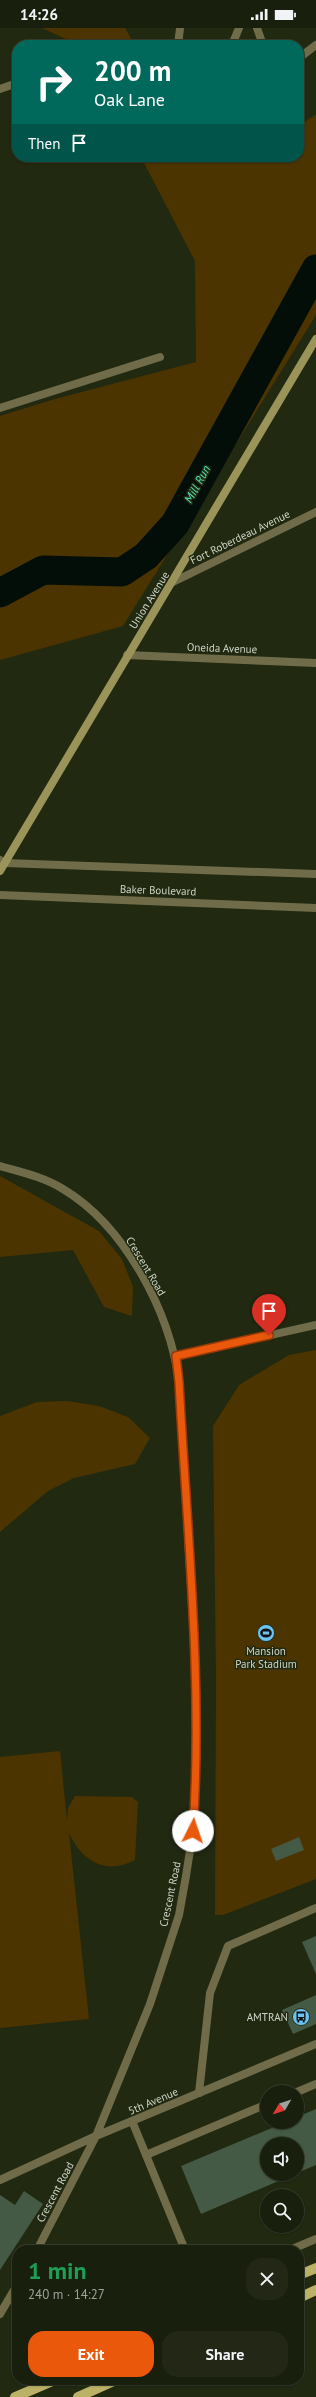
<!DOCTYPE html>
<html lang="en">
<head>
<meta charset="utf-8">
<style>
  body { margin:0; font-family:"PT Sans",sans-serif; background:#222716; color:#f1f3f6; height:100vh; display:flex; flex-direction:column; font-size:15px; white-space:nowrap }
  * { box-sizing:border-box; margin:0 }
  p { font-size:13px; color:#9fa29d }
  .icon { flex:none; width:22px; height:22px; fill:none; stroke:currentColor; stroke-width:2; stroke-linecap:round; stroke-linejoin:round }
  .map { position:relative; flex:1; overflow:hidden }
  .side { position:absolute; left:12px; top:2217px; width:292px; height:140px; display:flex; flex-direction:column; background:#191f0d; border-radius:16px; box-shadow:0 1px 3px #0004,0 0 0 1px #373d2e }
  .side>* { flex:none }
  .top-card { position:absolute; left:12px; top:12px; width:292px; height:122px; border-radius:16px; box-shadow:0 1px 3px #0004,0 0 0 1px #373d2e; background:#00695c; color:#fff; overflow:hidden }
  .needle { width:26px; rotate:231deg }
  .controls { position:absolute; left:260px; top:2057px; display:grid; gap:8px }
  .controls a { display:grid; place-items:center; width:44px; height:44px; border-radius:50%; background:#191f0d; box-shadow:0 1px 3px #0004,0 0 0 1px #373d2e; font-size:20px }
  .pin { position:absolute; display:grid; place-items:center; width:34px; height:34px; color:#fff; margin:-41px -17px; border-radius:50% 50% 50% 0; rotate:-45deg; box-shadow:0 0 4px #0007 }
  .pin .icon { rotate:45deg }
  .me { position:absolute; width:44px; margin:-22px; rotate:4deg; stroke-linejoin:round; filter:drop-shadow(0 0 3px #0008) }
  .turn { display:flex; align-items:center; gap:14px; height:84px; padding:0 16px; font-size:18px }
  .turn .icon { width:52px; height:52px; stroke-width:2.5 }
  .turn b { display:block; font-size:28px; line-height:34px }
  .then { display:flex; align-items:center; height:38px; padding:0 16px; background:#0003; gap:8px; font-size:15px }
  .round { display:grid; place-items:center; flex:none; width:42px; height:42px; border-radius:16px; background:#222716 }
  .head { display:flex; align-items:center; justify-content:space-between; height:68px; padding:0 16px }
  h1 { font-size:24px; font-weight:800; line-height:30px; color:#1e9e55 }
  .cta { display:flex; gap:8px; margin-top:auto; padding:8px 16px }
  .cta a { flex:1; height:46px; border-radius:16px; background:#ea580c; color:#fff; font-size:16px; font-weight:800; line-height:46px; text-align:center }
  .cta a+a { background:#222716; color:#f1f3f6 }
  .status { display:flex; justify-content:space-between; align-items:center; height:28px; padding:0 20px; background:#191f0d; direction:ltr }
  .status svg { height:11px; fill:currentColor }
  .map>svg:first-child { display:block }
</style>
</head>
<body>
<div class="status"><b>14:26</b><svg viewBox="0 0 49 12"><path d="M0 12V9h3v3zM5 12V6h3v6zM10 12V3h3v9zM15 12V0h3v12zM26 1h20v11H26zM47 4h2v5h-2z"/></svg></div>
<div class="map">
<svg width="316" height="2369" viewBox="0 0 316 2369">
  <rect width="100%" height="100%" fill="#212911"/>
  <!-- green -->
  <path fill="#4c3400" d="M42,0h83l10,17h-56z
    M316,86v201l-193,311 -123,34v-244l55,-17 141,-37 -1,-101 -54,-104h158v-31z
    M0,1148l99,55 23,28 11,28 -1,29 -28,-9 -31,-57 -73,7z
    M316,1322v529l-93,36h-8l1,-235 -3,-254 26,-41 50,-30z
    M67,1373l32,5 29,11 22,21 -15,26 -61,14 -26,13 -48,41v-116l37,-14z
    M60,1723l7,70 1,-13 7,-12 57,1 6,5 -3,58c-30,16 -54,0 -66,-27l20,186 -89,9v-271z"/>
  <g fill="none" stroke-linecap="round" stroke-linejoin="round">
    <!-- river -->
    <path stroke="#030e09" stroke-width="29" d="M0,565l43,-23 79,2 24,-16 29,-32 141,-255"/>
  </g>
  <!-- building -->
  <path fill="#455a45" d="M299,1809l5,13 -28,11 -5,-12z
    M316,1908v38l-14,-32z
    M316,1967v29l-23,10 -11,-24z
    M316,2081v56l-19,8v-29h-30v30h28l-94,40 -20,-48 105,-44h11v-5z
    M24,2163l19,13 -43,66v-75l15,10z"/>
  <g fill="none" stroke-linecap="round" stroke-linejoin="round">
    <!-- lane -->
    <path stroke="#706c49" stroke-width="8" d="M257,0l6,17
      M178,17l2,-17
      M232,17l7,-17
      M299,30l17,-13
      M0,61l17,-6
      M0,380l160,-51
      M297,2064l19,-8
      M199,2065l11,-100 18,-47 88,-38
      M132,2093l53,129
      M146,2127l121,-51
      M290,2222l26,-11"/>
    <!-- street -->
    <path stroke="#706c49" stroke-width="8" d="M173,554l143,-70
      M127,627l189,8
      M0,832l5,3 311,11
      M0,867l316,13
      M0,1138c21,6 44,11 63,23 62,37 107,123 116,193l15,258 3,102 -4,89 -7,45 -7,39 -29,89 -54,132 -59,114
      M176,1328l140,-31
      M0,2152l96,-44 220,-92
      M0,2286l17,-29"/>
    <!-- secondary -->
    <path stroke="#9b945a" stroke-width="8" d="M0,843l316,-532"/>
    <!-- primary -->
    <path stroke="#bcb267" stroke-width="10" d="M299,2247l17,-7
      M299,2270l17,-8
      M15,2369l40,-17
      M78,2369l38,-17"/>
  </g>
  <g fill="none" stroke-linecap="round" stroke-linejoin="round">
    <!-- route casing -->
    <g stroke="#983908" stroke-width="10">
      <path id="route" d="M193,1803c10,-149 -6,-300 -14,-449l-3,-26 93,-21"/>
    </g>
    <!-- route -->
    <use href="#route" stroke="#ea580c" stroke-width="7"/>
  </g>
  <!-- icons -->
  <defs>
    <g id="stadium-disc" transform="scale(0.9)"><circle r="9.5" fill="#6ac3f1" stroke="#212911"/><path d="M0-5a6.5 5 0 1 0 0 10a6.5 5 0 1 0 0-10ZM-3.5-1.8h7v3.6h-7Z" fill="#111"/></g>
    <g id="bus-disc" transform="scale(0.9)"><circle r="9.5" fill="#6ac3f1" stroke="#212911"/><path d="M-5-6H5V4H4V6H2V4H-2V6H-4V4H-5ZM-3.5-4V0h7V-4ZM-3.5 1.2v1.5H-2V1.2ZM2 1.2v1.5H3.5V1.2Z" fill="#111"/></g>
  </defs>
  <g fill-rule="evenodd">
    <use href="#stadium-disc" x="266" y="1605"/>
    <use href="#bus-disc" x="301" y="1989"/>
  </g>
  <g text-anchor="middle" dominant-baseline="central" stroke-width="3" stroke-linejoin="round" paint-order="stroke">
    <!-- street labels -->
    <g font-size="11" fill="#cfd5c6" stroke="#212911">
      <text transform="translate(240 509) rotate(-26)">Fort Roberdeau Avenue</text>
      <text transform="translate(149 572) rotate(-58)">Union Avenue</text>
      <text transform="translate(222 620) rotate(2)">Oneida Avenue</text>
      <text transform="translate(158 862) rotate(2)">Baker Boulevard</text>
      <text transform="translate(146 1238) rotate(59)">Crescent Road</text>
      <text transform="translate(170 1866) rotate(-78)">Crescent Road</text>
      <text transform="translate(153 2073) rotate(-23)">5th Avenue</text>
      <text transform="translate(55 2164) rotate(-62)">Crescent Road</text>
    </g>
    <!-- poi labels -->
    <g font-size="11" fill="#cfd5c6" stroke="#212911">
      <text x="266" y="1623">Mansion<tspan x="266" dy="13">Park Stadium</tspan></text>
      <text x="288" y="1989" text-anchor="end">AMTRAN</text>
    </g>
    <!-- water labels -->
    <g font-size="12" font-style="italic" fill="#50e5b4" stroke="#212911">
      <text transform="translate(197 456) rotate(-61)">Mill Run</text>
    </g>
  </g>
</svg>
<div class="controls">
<a><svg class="needle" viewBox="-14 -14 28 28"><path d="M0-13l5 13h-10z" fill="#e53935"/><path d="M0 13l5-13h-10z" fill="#9fa29d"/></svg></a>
<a><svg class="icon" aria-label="sound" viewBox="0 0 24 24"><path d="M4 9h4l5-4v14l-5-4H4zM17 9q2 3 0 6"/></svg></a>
<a><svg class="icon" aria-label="search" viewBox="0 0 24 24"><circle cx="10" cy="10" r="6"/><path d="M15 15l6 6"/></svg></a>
</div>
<div class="pin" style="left:269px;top:1307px;background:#d93025"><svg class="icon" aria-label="arrive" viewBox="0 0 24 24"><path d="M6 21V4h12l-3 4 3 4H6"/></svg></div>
<svg class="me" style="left:193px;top:1803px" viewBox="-20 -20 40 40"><circle r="19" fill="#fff"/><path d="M0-13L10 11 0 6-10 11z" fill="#ea580c"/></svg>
<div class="top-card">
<div class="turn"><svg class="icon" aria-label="right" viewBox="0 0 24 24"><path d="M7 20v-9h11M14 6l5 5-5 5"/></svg><div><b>200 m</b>Oak Lane</div></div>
<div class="then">Then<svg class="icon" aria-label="arrive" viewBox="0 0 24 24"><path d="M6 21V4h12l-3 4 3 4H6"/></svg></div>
</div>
<section class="side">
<div class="head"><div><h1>1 min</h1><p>240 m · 14:27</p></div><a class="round"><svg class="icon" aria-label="close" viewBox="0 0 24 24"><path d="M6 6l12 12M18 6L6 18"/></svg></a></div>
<div class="cta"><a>Exit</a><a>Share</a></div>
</section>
</div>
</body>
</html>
